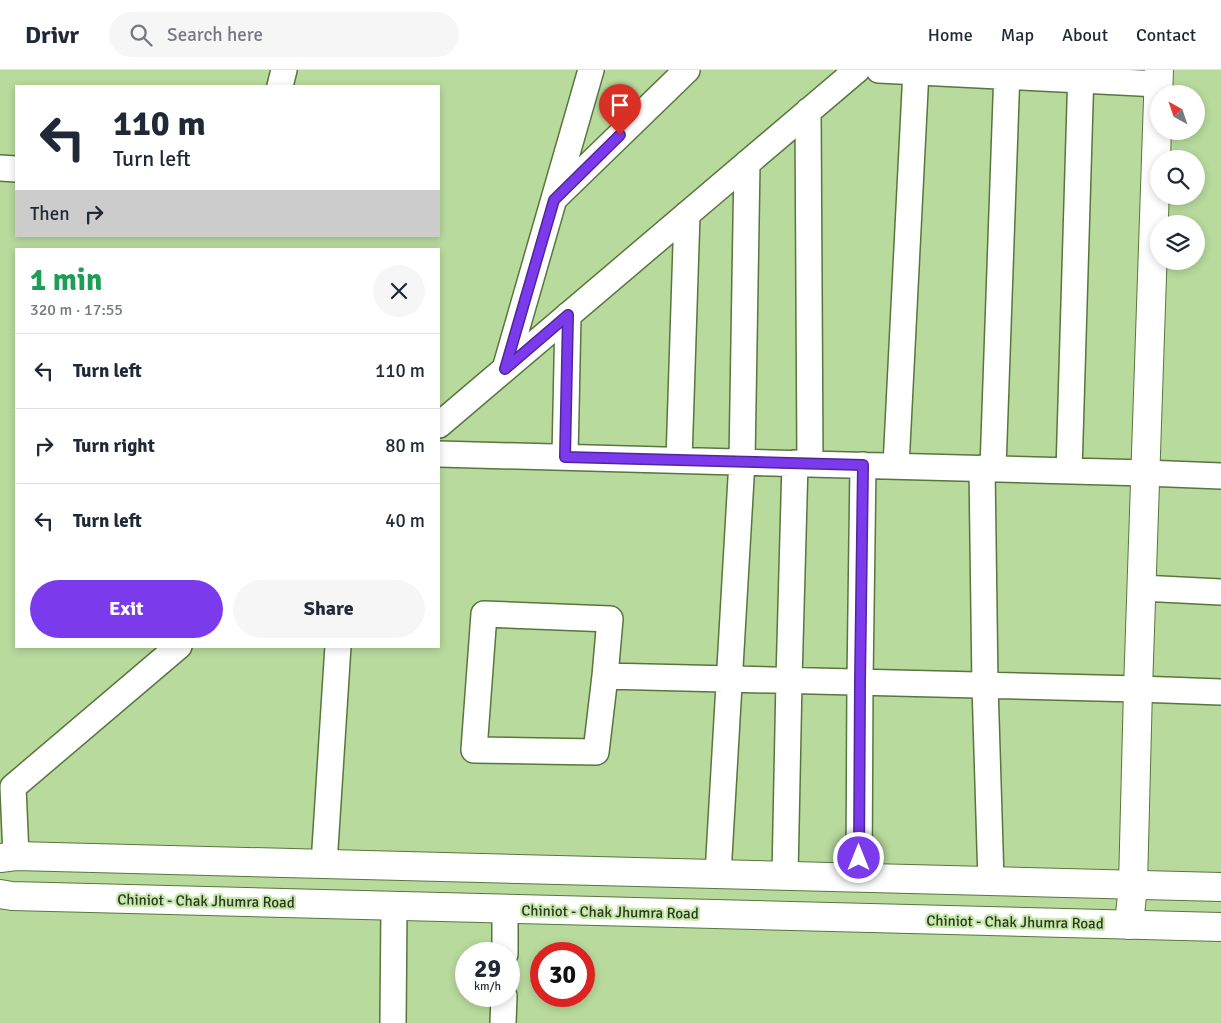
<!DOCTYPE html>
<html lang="en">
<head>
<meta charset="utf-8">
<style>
  body { margin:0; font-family:Signika,sans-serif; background:#f6f6f7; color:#1f2937; height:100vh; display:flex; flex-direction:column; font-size:19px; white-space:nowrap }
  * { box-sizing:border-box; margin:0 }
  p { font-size:16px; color:#747a83 }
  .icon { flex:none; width:28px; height:28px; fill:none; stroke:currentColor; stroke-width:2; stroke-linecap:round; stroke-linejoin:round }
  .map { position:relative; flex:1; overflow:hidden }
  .sheet { position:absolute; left:15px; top:178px; width:425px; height:400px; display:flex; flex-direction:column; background:#fff; border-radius:0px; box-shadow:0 2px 8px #0003 }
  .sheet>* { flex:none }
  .banner { position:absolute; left:15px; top:15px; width:425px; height:152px; border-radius:0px; box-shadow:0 2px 8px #0003; background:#fff; color:#1f2937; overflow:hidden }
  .needle { width:32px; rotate:320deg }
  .fabs { position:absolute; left:1150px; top:15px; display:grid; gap:10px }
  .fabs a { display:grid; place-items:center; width:55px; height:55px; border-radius:50%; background:#fff; box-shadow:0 2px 8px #0003; font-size:25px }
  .speed { position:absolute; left:455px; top:872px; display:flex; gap:10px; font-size:25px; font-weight:700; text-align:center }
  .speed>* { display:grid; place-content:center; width:65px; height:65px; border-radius:50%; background:#fff; box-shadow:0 2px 8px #0003; line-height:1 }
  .speed small { font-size:12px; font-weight:400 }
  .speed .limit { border:8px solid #d22; background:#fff; color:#111 }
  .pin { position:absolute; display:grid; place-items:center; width:42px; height:42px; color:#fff; margin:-51px -21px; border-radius:50% 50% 50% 0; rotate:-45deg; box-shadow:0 0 5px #0007 }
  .pin .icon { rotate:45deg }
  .me { position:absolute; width:55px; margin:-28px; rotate:0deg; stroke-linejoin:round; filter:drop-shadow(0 0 4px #0008) }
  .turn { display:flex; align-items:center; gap:18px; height:105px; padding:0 15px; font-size:22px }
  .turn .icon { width:65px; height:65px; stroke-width:2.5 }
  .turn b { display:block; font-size:35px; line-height:42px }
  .then { display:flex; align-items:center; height:48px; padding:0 15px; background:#0003; gap:10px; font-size:19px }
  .round { display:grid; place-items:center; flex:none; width:52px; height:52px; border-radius:26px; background:#f6f6f7 }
  .summary { display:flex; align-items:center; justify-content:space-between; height:85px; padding:0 15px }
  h1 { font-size:30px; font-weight:800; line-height:38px; color:#1e9e55 }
  .cta { display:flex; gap:10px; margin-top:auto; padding:10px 15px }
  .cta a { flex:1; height:58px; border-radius:30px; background:#7c3aed; color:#fff; font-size:20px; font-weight:800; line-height:58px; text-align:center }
  .cta a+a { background:#f6f6f7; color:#1f2937 }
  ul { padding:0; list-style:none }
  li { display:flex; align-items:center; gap:15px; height:75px; padding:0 15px; border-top:1px solid #e0e1e3 }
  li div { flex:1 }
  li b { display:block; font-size:19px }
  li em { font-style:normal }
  header { display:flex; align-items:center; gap:30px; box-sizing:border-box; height:70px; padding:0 25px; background:#fff; border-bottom:1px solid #e0e1e3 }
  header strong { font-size:24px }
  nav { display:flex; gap:28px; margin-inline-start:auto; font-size:18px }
  .search { width:350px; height:45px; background:#f6f6f7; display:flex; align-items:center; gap:12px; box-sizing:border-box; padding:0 18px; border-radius:28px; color:#747a83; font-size:19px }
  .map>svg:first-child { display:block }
</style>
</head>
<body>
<header>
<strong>Drivr</strong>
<div class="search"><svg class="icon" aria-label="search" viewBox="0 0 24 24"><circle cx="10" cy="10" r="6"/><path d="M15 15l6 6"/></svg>Search here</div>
<nav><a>Home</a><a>Map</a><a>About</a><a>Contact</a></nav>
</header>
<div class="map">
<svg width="1221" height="953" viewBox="0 0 1221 953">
  <rect width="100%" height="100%" fill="#b8da9d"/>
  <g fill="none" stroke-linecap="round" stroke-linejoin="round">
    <!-- street casing -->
    <g stroke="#58763e" stroke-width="28">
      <path id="street" d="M879,0l280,14
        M280,16l4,-16
        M808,41l2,352
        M0,98l16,1
        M555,128l132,-128
        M505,299l86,-299
        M439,355l418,-355
        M439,384l706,19 76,3
        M565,387l3,-142
        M679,390l8,-246
        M896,396l20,-396
        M982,398l3,217 6,196
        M993,398l14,-398
        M1069,401l12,-401
        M1141,518l80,4
        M605,606l-9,76 -122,-2 10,-136 126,5 -5,57 533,13 83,3
        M16,786l-3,-69 166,-141
        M324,794l14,-218
        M718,804l24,-413 5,-298
        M785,806l4,-196 6,-217
        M859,807l1,-195 3,-217
        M505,884v-45
        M393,953l1,-117
        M503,953l1,-27"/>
    </g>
    <!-- secondary casing -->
    <g stroke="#58763e" stroke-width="30">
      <path id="secondary" d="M1129,855l4,-40 5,-196 21,-619"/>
    </g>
    <!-- primary casing -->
    <g stroke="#58763e" stroke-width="30">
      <path id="primary" d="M0,788l16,-2 1205,31
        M0,824l12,2 1209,31"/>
    </g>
    <!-- street -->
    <use href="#street" stroke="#fff" stroke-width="25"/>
    <!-- secondary -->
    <use href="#secondary" stroke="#fff" stroke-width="28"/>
    <!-- primary -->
    <use href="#primary" stroke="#fff" stroke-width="28"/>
  </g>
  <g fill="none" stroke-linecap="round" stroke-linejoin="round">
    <!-- route casing -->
    <g stroke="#51269a" stroke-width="12">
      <path id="route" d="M620,65l-66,65 -49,169 63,-54 -3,142 298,8 -3,217 -1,176"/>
    </g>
    <!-- route -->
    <use href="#route" stroke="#7c3aed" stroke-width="9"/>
  </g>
  <g text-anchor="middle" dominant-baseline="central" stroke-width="4.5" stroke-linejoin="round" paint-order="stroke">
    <!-- street labels -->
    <g font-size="15" fill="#2a371e" stroke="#c5e8aa">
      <text transform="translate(206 831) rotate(1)">Chiniot - Chak Jhumra Road</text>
      <text transform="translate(610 842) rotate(1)">Chiniot - Chak Jhumra Road</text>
      <text transform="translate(1015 852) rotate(1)">Chiniot - Chak Jhumra Road</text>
    </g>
  </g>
</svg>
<div class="fabs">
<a><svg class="needle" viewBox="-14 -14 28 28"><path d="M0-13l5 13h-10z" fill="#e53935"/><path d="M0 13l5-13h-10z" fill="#747a83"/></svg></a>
<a><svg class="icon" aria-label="search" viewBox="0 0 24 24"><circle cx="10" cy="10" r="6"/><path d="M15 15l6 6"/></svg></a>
<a><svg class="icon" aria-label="layers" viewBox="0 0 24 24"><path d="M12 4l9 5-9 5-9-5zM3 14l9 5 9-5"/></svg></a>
</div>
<div class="speed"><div>29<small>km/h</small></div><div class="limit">30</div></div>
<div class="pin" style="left:620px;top:65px;background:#d93025"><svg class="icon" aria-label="arrive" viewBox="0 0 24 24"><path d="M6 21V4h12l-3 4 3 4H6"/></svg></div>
<svg class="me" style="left:859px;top:788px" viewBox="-20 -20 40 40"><circle r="17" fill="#7c3aed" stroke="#fff" stroke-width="3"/><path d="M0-11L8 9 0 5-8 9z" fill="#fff"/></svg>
<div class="banner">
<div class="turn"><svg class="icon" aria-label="left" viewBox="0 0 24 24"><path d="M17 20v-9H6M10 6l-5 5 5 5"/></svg><div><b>110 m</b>Turn left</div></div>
<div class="then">Then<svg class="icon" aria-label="right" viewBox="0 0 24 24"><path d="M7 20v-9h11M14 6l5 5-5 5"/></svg></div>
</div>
<section class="sheet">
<div class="summary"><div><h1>1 min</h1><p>320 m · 17:55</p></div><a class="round"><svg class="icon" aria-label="close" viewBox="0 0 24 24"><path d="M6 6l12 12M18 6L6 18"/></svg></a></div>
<ul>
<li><svg class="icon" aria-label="left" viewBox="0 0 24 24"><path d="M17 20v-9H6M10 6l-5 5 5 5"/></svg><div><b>Turn left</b></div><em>110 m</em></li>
<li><svg class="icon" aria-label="right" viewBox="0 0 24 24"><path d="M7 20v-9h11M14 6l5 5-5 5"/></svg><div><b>Turn right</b></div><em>80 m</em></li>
<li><svg class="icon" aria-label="left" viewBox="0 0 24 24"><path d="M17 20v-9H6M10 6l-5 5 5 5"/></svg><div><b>Turn left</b></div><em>40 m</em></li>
</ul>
<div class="cta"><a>Exit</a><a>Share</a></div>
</section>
</div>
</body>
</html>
